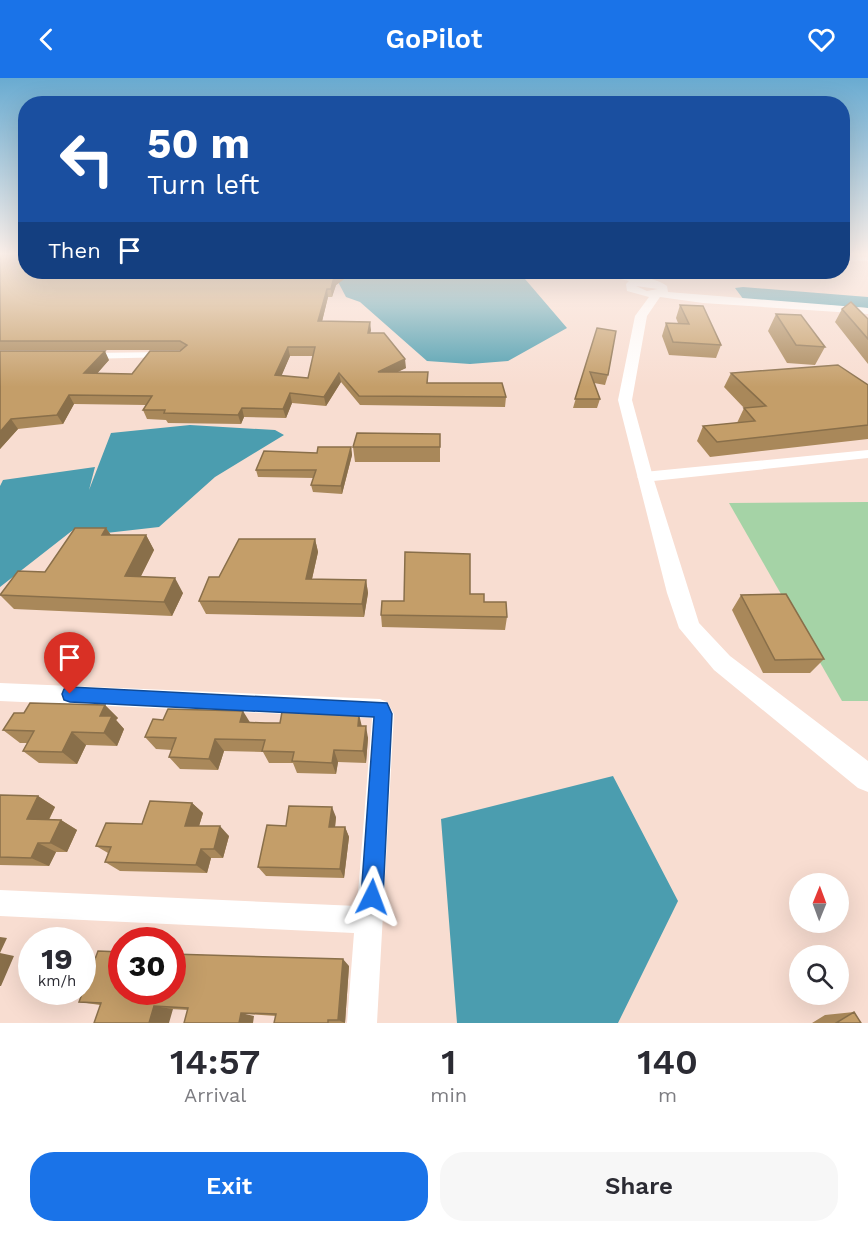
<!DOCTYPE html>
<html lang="en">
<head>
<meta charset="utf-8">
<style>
  body { margin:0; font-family:"Work Sans",sans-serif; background:#f7f7f7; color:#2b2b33; height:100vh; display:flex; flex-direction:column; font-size:22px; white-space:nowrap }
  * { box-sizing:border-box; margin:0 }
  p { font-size:20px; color:#7c7c81 }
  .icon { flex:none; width:33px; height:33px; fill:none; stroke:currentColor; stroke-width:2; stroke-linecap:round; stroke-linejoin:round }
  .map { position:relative; height:945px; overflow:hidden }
  .panel { display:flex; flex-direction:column; background:#fff; flex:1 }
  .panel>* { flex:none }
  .guide { position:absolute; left:18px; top:18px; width:832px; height:183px; border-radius:24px; box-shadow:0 6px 24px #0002; background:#1a4fa0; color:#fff; overflow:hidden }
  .needle { width:39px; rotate:1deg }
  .buttons { position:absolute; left:789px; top:795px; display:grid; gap:12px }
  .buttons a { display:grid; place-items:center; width:60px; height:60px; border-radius:50%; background:#fff; box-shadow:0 6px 24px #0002; font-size:30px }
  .speed { position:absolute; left:18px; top:849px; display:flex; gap:12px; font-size:30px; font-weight:700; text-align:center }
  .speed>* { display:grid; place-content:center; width:78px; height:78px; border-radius:50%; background:#fff; box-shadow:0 6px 24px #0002; line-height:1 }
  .speed small { font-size:15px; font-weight:400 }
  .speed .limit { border:9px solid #d22; background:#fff; color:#111 }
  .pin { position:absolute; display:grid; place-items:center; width:51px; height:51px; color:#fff; margin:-62px -26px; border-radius:50% 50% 50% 0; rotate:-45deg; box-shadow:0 0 6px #0007 }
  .pin .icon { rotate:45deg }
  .me { position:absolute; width:66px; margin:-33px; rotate:3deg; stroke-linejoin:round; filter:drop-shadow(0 0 4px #0008) }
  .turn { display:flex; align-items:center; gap:21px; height:126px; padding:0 30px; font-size:27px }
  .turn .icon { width:78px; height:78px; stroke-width:2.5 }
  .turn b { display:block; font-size:42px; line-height:51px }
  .then { display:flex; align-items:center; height:57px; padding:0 30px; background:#0003; gap:12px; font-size:22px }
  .eta { display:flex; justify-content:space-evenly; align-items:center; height:102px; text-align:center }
  .eta b { font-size:36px; font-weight:600; line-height:42px }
  .button { display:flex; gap:12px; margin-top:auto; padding:12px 30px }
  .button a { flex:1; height:69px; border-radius:24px; background:#1a73e8; color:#fff; font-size:24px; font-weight:600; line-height:69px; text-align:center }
  .button a+a { background:#f7f7f7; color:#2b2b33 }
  header { display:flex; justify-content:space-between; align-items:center; height:78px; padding:0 30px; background:#1a73e8; color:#fff; font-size:27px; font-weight:600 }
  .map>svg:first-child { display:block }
</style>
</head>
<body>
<header><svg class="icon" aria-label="back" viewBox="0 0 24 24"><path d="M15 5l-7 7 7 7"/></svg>GoPilot<svg class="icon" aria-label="heart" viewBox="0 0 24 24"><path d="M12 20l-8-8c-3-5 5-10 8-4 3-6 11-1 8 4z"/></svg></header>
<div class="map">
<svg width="868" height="945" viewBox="0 0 868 945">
  <rect width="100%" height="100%" fill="#f8ddd1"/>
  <!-- green -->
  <path fill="#a5d3a6" d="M868,424v199h-26l-113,-198z"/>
  <!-- water -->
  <path fill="#4b9daf" d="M339,194h180l48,56 -59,33 -38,3 -43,-3 -67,-59 -14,-5 -10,-19z
    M743,209l125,10v11l-124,-8 -9,-12z
    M190,347l85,5 9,5 -69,42 -56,50 -88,10 2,-7 -73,57v-101l3,-6 92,-13 -6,23 22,-57z
    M613,698l65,125 -60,122h-161l-16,-204z"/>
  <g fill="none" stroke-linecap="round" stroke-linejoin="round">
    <!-- minor -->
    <path fill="#fff" fill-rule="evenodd" d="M843,178l25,1v4l-25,-1z
      M167,274l4,1v4l-86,2 -5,-3 5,-3z
      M868,372v8l-224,24 -7,-5 7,-5z
      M0,605l380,16 7,3 7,12 -17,309h-30l7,-90 -354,-17v-26l357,16 15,-188 -372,-17z"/>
    <!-- tertiary -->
    <path fill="#fff" fill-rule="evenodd" d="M592,194c19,-2 59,3 75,14l1,6 200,16v6l-165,-11 -43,-6 -13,19 -15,84 21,77 46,146 31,33 138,105v31l-10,-4 -144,-118 -35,-42 -12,-35 -49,-193 17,-84 14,-19 -22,-6 -1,-7 3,-3zM636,208l22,3 -11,2z"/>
  </g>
  <!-- wall -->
  <path fill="#a9885a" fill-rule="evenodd" d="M0,177l26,17h328l-18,13 -4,12h-4l-6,24 49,9 -1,3 36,35 -9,4 31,11 78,14 -1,10 -145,-2 -19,-23 -15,24 -34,-3 -6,15 -42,-1 -3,7 -73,-1 -2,-3 -19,-1 -4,-9 3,-5 -72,-1 -11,20 -45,5 -18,20v-98l109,9 -12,13 35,1 50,-24h-182zM290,278h23l-5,22 -27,-2z
    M680,227l41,40 -5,13 -47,-3 -7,-19 4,-13h12l-2,-5z
    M842,231l26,10v45l-33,-42z
    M776,236l49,33 -10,18 -28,-2 -19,-32z
    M597,250l11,47 -3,10 -11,-2 6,16 -3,9h-24z
    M731,295l137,12v54l-158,18 -13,-16 6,-15 34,-3 7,-15 -20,-21z
    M440,356v28h-85l-2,-15z
    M351,369l1,8 -10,39 -29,-2 -2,-7 3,-7 -56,-1 -2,-7 61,-17z
    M106,450l5,7h35l8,15 -13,26 42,17 -11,23 -158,-7 -14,-14 45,-23z
    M315,461l3,13 -6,27 54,1 2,13 -4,24 -158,-3 -7,-13 20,-24z
    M470,516l14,8 23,15 -2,13 -123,-3 -1,-12 23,-14z
    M741,517l83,64 -14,14h-47l-31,-63z
    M105,627l13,13 -2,2 8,9 -7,17 -31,-1 -9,19 -38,-1 -16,-12 4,-8h-7l-17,-13 21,-17z
    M250,644l112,4 6,12 -2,25 -28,-1 -2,12 -39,-1 -4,-10h-24l-6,-11 -39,-1 -6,19 -38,-1 -11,-12 3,-7 -16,-1 -11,-12z
    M0,717l38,1 17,11 -6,13h12l16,10 -10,22h-11l-7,14 -49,-1z
    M192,725l11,10 -4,13 30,10 -6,22h-12l-4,15 -87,-2 -15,-9 3,-9 -12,-7 46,-22z
    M336,739l-1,10h10l4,10 -5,41 -78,-2 -8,-9z
    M349,888l-4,57h-71l2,-7 -88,-6 -88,-5 -21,-3z
    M854,934l7,11h-49l13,-8z"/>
  <!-- shaded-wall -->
  <path fill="#896f4a" d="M342,194h12l-18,13 -4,12 -1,-8 3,-12z
    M327,211l1,8 -8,33 -2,-9z
    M370,244l1,8 -3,12v-9z
    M288,269l2,9 -12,28 -3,-9z
    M105,273l4,9 -20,23 -5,-10z
    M405,281l1,9 -27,13 -1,-9z
    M339,295l2,9 -15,24 -2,-9z
    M290,315l2,10 -6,15 -3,-9z
    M69,317l5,9 -11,20 -6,-9z
    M242,330l2,9 -3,7 -3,-9z
    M11,341l7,10 -18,20v-17z
    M351,369l1,8 -10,39 -1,-8z
    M106,450l10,15 -14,-8z
    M146,457l8,15 -20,40 -9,-14z
    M315,461l3,13 -9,40 -3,-13z
    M175,500l8,15 -11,23 -8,-14z
    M366,502l2,13 -4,24 -2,-13z
    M105,627l13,13 -2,2 8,9 -7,17 -13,-13 -4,-17z
    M243,633l8,13 -11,-2z
    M359,636l3,13 -4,-1z
    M366,648l2,12 -2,25 -3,-12z
    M72,654l14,13 -9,19 -15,-12z
    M215,661l9,12 -6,19 -9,-11z
    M334,672l4,12 -2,12 -4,-11z
    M38,718l17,11 -11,22 -17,-10z
    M192,725l11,10 -7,23 -11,-10z
    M332,729l4,10 -2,20 -5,-10z
    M61,742l16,10 -10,22 -17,-9z
    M220,748l9,10 -6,22 -9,-9z
    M345,749l4,10 -5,41 -4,-9z
    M38,765l18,9 -7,14 -18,-8z
    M201,771l10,9 -4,15 -11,-8z
    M0,859l7,1 -7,15 14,3 -13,30h-1z
    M343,881l6,7 -4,57 -7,-3z
    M154,928l19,3 -4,14h-20z
    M241,935l13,3 -1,7h-14z"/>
  <!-- building -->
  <path fill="#c49e69" stroke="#896f4a" stroke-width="1.5" fill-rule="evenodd" d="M0,177h26v17h316l-8,5 -3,12h-4l-9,32 52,1 -2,11h16l21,26 -27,13h50l-1,11h75l4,14 -147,-1 -20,-23 -15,24 -34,-4 -7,16 -41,-1 -4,7 -74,-2 1,-3h-22l9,-14 -83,-1 -12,20 -46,4 -11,13v-81h105l-21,22 48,1 18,-23h30l7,-6 -7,-4h-180zM288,269h27l-7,31 -33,-3z
    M851,224l17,17v20l-26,-30z
    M680,227l23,1 18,39 -48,-3 -7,-19 23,1z
    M776,236l25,1 24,32 -29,-2z
    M597,250l19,3 -8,44 -18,-3 10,27h-25z
    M838,287l30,20v40l-151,17 -14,-16 52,-5 -11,-13 22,-2 -35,-33z
    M357,355l83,1v13h-87z
    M318,369h33l-10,39 -30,-1 5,-15h-60l8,-19 53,2z
    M75,450h31l-4,7h44l-21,41 50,2 -11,24 -164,-7 18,-24 27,1z
    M239,461h76l-9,40 60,1 -4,24 -163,-3 10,-24h10z
    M405,474l65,2v40h14v8h22l1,15 -126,-2 1,-14h22z
    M786,516l38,65 -49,1 -34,-65z
    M30,625l75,2 -5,11h12l-8,17 -32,-1 -10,20 -39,-1 11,-20 -31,-1 11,-17h10z
    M168,631l75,2 -3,11 25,1h15l2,-11 77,2 -1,12h8l-3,25 -29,-1 -2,13 -40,-2 2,-9 -32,-1 3,-11 -50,-1 -6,20 -40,-2 7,-19 -31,-1 8,-18 10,1z
    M0,717l38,1 -11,23 34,1 -11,23h-12l-7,15 -31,-1z
    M150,723l42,2 -7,23h35l-6,23h-13l-5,16 -91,-3 6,-15 -15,-1 10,-23 36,1z
    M289,728l43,1 -3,20h16l-5,42 -82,-2 9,-42 19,1z
    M98,873l24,1v40h50v-38l171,5 -5,61h-10v3h-54l2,-9 -35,-1 -2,10h-55l4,-15 -34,-2 -5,17h-55l7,-20 -22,-1z
    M854,934l7,11h-25z"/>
  <!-- sky -->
  <linearGradient id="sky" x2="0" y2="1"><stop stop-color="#69abd1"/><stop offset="0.57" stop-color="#fcf0ea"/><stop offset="1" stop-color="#fcf0ea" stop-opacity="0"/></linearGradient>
  <rect width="868" height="309" fill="url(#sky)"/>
  <!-- route -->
  <path fill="#1a73e8" stroke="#114b97" stroke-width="1.5" d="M70,609l317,16 5,11 -9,183 -3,8 -8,3 -8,-3 -3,-8 13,-180 -304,-15 -6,-2 -2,-6 2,-5z"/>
</svg>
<div class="buttons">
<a><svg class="needle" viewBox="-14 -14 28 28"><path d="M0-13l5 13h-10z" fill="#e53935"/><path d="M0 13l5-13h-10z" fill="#7c7c81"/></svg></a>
<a><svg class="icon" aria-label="search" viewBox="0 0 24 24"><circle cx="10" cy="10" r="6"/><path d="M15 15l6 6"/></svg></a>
</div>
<div class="speed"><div>19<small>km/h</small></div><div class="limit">30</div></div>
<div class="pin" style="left:70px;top:616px;background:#d93025"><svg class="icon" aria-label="arrive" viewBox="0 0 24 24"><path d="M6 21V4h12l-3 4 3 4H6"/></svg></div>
<svg class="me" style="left:372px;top:819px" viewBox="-20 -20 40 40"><path d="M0-17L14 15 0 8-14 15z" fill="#1a73e8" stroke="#fff" stroke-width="4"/></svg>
<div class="guide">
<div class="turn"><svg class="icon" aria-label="left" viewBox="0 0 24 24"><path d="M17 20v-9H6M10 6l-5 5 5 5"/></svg><div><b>50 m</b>Turn left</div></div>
<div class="then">Then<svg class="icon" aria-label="arrive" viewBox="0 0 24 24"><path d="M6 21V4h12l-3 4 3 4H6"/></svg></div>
</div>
</div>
<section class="panel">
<div class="eta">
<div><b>14:57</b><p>Arrival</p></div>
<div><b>1</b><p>min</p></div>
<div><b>140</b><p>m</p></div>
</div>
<div class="button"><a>Exit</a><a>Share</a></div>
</section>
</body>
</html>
